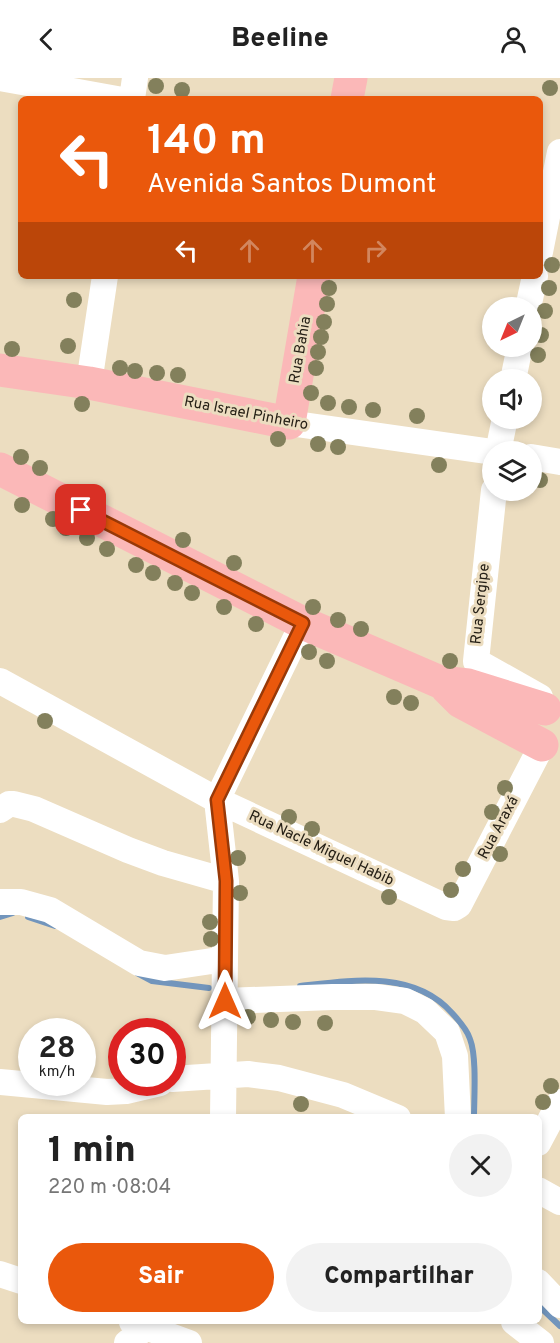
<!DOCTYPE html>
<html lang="pt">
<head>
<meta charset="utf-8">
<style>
  body { margin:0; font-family:Overpass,sans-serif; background:#f2f2f2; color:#222; height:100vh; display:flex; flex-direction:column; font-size:22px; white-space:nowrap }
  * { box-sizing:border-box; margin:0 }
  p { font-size:20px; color:#767676 }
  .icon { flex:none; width:33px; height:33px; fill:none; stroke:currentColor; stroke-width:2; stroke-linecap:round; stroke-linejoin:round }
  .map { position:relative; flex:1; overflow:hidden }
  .details { position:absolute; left:18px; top:1036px; width:524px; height:210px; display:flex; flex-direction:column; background:#fff; border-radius:9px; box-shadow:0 3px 9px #0003 }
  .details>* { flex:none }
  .banner { position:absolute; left:18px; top:18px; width:525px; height:183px; border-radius:9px; box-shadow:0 3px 9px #0003; background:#ea580c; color:#fff; overflow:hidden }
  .needle { width:39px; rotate:223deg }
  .tools { position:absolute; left:482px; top:219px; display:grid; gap:12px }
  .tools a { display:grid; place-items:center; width:60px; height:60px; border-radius:50%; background:#fff; box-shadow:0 3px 9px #0003; font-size:30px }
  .speed { position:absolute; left:18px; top:940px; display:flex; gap:12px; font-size:30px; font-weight:700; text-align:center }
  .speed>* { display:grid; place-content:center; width:78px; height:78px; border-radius:50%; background:#fff; box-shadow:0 3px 9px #0003; line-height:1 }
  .speed small { font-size:15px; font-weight:400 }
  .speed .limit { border:9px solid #d22; background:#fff; color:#111 }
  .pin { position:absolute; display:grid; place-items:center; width:51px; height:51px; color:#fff; margin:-26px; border-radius:12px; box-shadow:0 3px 9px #0006 }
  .me { position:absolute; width:66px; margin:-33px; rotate:0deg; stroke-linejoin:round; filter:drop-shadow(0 0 4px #0008) }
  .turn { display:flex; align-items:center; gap:21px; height:126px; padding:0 30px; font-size:27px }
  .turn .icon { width:78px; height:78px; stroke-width:2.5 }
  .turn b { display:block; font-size:42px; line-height:51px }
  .lanes { display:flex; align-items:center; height:57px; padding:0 30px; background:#0003; justify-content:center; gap:30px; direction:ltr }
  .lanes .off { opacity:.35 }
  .round { display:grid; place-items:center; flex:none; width:63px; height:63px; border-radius:32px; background:#f2f2f2 }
  .headline { display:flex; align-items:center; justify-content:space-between; height:102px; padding:0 30px }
  h1 { font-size:36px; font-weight:800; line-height:45px }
  .cta { display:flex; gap:12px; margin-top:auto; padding:12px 30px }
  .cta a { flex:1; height:69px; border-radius:36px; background:#ea580c; color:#fff; font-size:24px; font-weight:800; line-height:69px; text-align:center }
  .cta a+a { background:#f2f2f2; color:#222 }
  header { display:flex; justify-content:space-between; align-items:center; height:78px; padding:0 30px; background:#fff; font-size:27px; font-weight:800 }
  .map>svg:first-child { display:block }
</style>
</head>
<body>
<header><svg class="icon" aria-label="back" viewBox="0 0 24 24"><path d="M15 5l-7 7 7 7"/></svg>Beeline<svg class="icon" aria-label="person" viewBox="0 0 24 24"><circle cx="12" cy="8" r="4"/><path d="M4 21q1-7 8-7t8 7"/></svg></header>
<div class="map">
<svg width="560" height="1265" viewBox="0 0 560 1265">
  <rect width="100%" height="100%" fill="#ecddc0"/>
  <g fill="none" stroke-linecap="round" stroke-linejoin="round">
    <!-- stream -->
    <path stroke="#7295bc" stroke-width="6" d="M0,839l13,-4
      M28,839l27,9
      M137,895l15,8 57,7
      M300,908c52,-6 114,-16 152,27 7,8 15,16 18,26 7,18 4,59 4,79
      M538,1227l22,21"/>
    <!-- minor -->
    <path stroke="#fff" stroke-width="26" d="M0,0l117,21
      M132,21l3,-21
      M540,174l20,-100
      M528,230l7,-32
      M513,302l7,-34
      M89,305l16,-107
      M289,345l204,29
      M498,374l7,-34
      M531,379l29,5
      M494,412l-18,171 64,36
      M0,603l217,119 229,107 8,1 5,-3 83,-160
      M0,732l9,-6h5l20,5 94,41 35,13 63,18
      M0,824h21l29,8 89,53 26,5 60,-9
      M225,923l107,-4h44l29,4 20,10 22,21 8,24 3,62
      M172,1001l76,-5 31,4 64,17 55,23
      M0,1004l107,10 19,-1 34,-8
      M223,1040l3,-237 -9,-81 86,-177
      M538,1065l22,-41
      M538,1112l22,12
      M0,1196l21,7
      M538,1204l22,23
      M132,1244l57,21
      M514,1244l27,21
      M127,1265l19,-16 2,-5"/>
    <!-- major -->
    <path stroke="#fbb8b8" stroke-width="33" d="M347,21l4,-21
      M0,292l89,13 200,40 25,-147
      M0,391l303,154 137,59 28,3 77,24
      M446,609l15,15 81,43"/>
  </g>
  <!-- trees -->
  <g fill="#83805c">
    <circle cx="156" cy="8" r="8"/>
    <circle cx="550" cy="10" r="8"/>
    <circle cx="182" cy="12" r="8"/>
    <circle cx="552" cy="187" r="8"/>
    <circle cx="329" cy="210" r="8"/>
    <circle cx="549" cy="210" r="8"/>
    <circle cx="74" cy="222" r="8"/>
    <circle cx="327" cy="226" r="8"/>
    <circle cx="545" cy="233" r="8"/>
    <circle cx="324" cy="244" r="8"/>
    <circle cx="541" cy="257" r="8"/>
    <circle cx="321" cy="259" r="8"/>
    <circle cx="68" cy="268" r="8"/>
    <circle cx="12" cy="271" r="8"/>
    <circle cx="318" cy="274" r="8"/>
    <circle cx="538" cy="277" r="8"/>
    <circle cx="120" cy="290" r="8"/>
    <circle cx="316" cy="290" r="8"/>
    <circle cx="135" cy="293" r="8"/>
    <circle cx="157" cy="295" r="8"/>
    <circle cx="178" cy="297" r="8"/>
    <circle cx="311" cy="315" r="8"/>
    <circle cx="328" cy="325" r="8"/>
    <circle cx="82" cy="326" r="8"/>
    <circle cx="349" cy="329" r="8"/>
    <circle cx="373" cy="332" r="8"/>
    <circle cx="417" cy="338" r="8"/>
    <circle cx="278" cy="361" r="8"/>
    <circle cx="318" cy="366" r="8"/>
    <circle cx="338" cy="369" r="8"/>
    <circle cx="21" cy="379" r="8"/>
    <circle cx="439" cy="387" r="8"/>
    <circle cx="40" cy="390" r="8"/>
    <circle cx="540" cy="402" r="8"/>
    <circle cx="22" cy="427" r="8"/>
    <circle cx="53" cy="441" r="8"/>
    <circle cx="66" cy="450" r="8"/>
    <circle cx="87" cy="460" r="8"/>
    <circle cx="183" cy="462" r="8"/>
    <circle cx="107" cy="471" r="8"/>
    <circle cx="234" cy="485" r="8"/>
    <circle cx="136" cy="487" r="8"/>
    <circle cx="153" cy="495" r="8"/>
    <circle cx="175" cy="505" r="8"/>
    <circle cx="192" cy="515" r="8"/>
    <circle cx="224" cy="529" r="8"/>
    <circle cx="313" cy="529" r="8"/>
    <circle cx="338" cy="542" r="8"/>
    <circle cx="256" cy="546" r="8"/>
    <circle cx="361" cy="551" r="8"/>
    <circle cx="309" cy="574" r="8"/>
    <circle cx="327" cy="583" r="8"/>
    <circle cx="450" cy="583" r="8"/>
    <circle cx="394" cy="619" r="8"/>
    <circle cx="411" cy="625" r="8"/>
    <circle cx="45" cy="643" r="8"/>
    <circle cx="505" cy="710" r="8"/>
    <circle cx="492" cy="734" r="8"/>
    <circle cx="289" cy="739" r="8"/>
    <circle cx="312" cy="751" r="8"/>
    <circle cx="500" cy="776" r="8"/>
    <circle cx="238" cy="780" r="8"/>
    <circle cx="463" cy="791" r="8"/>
    <circle cx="451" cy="812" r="8"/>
    <circle cx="240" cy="815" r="8"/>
    <circle cx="389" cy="819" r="8"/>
    <circle cx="210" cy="844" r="8"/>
    <circle cx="211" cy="861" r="8"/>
    <circle cx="248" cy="939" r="8"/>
    <circle cx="271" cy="942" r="8"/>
    <circle cx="293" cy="944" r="8"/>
    <circle cx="325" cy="945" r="8"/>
    <circle cx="551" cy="1008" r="8"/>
    <circle cx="543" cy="1024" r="8"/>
    <circle cx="301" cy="1026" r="8"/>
  </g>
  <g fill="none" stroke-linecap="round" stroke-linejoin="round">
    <!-- route casing -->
    <g stroke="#983908" stroke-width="15">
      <path id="route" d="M81,432l222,113 -86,177 9,81 -1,120"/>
    </g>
    <!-- route -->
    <use href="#route" stroke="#ea580c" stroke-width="10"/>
  </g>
  <g text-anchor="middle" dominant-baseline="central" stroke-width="6" stroke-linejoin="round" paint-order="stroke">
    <!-- street labels -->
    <g font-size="15" fill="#262016" stroke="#ecddc0">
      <text transform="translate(301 272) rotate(-80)">Rua Bahia</text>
      <text transform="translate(246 336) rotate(11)">Rua Israel Pinheiro</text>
      <text transform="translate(481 526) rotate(-84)">Rua Sergipe</text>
      <text transform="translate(499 750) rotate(-62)">Rua Araxá</text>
      <text transform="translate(321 771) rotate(25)">Rua Nacle Miguel Habib</text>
    </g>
  </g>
</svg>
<div class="tools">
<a><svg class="needle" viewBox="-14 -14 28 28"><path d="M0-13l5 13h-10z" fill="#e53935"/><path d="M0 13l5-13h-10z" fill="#767676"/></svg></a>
<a><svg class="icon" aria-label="sound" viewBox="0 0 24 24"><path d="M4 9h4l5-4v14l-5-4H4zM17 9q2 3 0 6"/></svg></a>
<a><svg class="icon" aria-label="layers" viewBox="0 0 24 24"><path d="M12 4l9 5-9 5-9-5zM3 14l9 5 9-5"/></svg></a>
</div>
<div class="speed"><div>28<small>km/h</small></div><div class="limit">30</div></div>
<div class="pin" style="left:81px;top:432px;background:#d93025"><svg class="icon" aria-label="arrive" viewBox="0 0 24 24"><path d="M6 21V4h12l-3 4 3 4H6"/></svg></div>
<svg class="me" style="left:225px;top:923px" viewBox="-20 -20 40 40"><path d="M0-17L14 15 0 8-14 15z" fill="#ea580c" stroke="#fff" stroke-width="4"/></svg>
<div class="banner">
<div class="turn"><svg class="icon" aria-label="left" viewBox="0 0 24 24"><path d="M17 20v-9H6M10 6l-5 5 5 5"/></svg><div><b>140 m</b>Avenida Santos Dumont</div></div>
<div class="lanes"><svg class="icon" aria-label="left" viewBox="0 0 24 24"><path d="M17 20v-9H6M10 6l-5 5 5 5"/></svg><svg class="icon off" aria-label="ahead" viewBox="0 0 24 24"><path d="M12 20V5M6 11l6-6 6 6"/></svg><svg class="icon off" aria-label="ahead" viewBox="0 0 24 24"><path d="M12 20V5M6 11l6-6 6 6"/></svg><svg class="icon off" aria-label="right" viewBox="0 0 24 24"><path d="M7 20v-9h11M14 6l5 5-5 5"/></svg></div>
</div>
<section class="details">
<div class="headline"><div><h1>1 min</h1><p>220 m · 08:04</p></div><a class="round"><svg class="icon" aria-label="close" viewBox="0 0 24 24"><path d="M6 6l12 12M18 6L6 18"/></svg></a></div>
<div class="cta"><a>Sair</a><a>Compartilhar</a></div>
</section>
</div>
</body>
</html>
